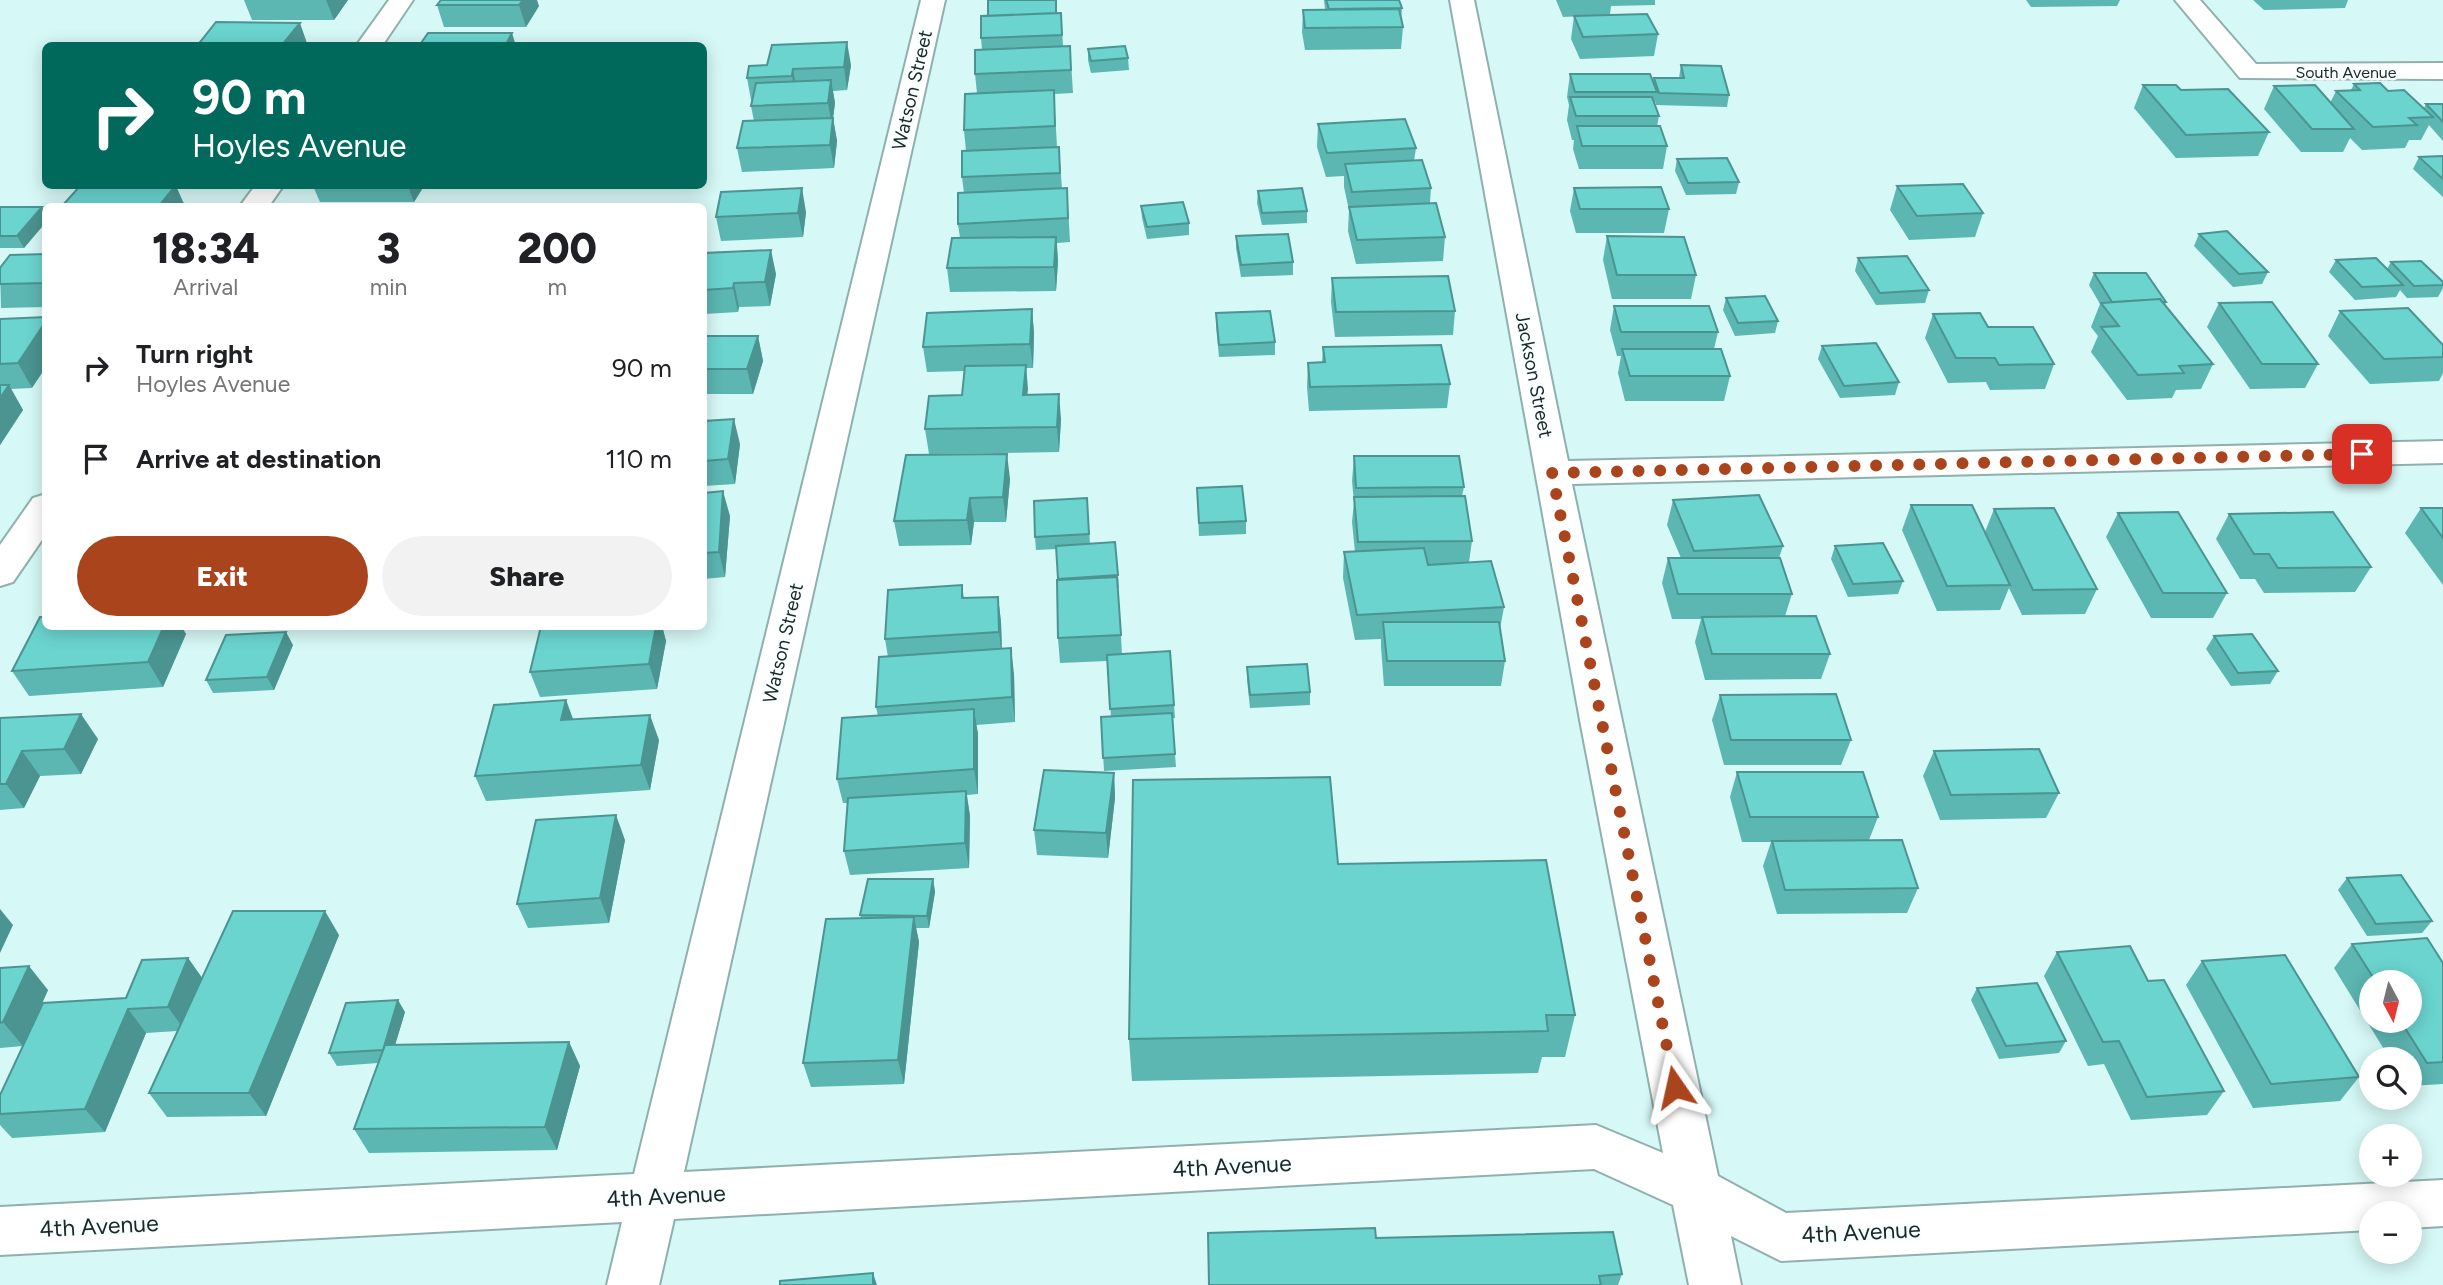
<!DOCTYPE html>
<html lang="en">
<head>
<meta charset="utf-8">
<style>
  body { margin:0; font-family:Figtree,sans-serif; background:#f2f2f2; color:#202124; height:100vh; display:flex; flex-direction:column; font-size:26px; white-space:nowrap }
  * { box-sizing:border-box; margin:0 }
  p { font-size:23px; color:#757577 }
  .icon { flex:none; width:38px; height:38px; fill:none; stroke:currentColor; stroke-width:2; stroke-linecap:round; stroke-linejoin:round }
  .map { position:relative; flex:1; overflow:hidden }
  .drawer { position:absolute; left:42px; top:203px; width:665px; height:427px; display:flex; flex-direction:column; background:#fff; border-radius:10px; box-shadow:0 4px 18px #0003 }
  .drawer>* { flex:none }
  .guide { position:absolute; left:42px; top:42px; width:665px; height:147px; border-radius:10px; box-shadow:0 4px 18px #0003; background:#00695c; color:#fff; overflow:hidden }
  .needle { width:46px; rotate:173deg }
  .buttons { position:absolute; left:2359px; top:970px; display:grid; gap:14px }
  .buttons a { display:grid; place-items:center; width:63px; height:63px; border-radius:50%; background:#fff; box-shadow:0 4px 18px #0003; font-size:35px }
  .pin { position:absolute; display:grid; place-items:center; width:60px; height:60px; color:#fff; margin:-30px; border-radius:14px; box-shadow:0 4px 10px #0006 }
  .me { position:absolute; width:77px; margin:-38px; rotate:349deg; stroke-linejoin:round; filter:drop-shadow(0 0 5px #0008) }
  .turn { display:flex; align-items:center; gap:24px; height:147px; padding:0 35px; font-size:32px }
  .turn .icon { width:91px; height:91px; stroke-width:2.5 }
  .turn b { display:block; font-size:49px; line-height:60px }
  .eta { display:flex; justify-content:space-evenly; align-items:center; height:119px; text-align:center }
  .eta b { font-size:42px; font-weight:800; line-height:49px }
  .button { display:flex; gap:14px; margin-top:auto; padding:14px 35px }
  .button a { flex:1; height:80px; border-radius:42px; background:#aa441d; color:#fff; font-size:28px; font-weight:800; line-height:80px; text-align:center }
  .button a+a { background:#f2f2f2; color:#202124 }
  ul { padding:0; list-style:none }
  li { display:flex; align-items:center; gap:21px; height:91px; padding:0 35px }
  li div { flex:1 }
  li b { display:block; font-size:26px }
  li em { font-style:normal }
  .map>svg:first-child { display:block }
</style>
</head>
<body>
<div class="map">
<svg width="2443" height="1285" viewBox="0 0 2443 1285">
  <rect width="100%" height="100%" fill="#d6f8f6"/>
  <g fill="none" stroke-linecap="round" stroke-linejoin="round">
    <!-- minor casing -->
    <g stroke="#90b0ae" stroke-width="4">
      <path id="minor" d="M389,0h24l-31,46h-26z
        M921,0h24l-261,1172 912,-47 67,28 -83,-433 -130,-720h24l94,461 875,-20v22l-871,21 146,692 68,37 657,-33v46l-33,2v-15h-39v17l-590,31 -50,-25 10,49h-52l-16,-80 -79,-36 -920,50 -15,66h-52l15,-63 -622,33v-48l634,-33z
        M2175,0h25l56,64 187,-1v16l-203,-1z
        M255,186h28l-14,20h-29z
        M46,494v40l-33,48 -13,4v-41l33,-47z"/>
    </g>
    <!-- minor -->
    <use href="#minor" fill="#fff" fill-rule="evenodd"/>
  </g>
  <!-- wall -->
  <path fill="#5cb6b2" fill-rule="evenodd" d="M244,0h104l-14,20h-82z
    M1324,0h75l3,8 -1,11 2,8 -2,22 -96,1 -3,-18 1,-22 22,-1z
    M1556,0h99v5l-44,1 -1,9 48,19 -4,22 -74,3 -9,-20 3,-23h10l-21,1z
    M2026,0h94l-3,6 -86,1z
    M2253,0h95l-3,8 -81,2z
    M437,5l102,1 -13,21h-82z
    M1056,13h5l2,33h7l3,47 -19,1 3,53h2l3,42 5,-1 3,54 -13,1 1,18 -2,30 -106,1 -3,-24 13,-30 -2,-14 6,-31 -2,-16 4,-26 -2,-21 13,-37 -2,-19 7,-24 -1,-12z
    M1088,49l40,9 1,12 -38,3 -3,-13z
    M851,65l-4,25 -14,1 2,12 -2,15 4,23 -3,27 -92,4 -5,-24 17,-27 -3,-15 2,-6h-2l-4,-22 2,-12z
    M1681,65l48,30 -2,12 -71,-2 -1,-4v4l4,11 -2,10 10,20 -4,23h-84l-6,-20 1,-9h-2l-5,-20 2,-15 -2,-8 3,-23 83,9 1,-5h25z
    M2354,84l34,7 36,17 2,-4h17v37l-14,-16 -8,15h-12l-4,8 -43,2 -12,-12 -7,14h-42l-37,-43 10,-23 56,17 6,-12 15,-1z
    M2143,85l38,5 88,42 -11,24 -82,2 -42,-50z
    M1318,124l98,24 -2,13 17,27 -1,15 15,34 -2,24 -87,3 -8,-33 1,-21 -5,-23v-11l-18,1 -9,-30z
    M2443,156v41l-30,-28 6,-12z
    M1677,159l62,23 -3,12 -50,1 -11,-24z
    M313,186h111l-10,16h-94z
    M1897,186l86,27 -8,24 -66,3 -19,-30z
    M1574,188l95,21 -5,24h-88l-6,-22z
    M1258,191l49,20v12l-45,2 -5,-22z
    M1141,206l48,17v12l-42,4 -5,-21z
    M0,207h42l4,8v7l-22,26h-24z
    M806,212l-3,25 -82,4 -5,-24z
    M2199,234l69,38 -6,12 -29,3 -39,-41z
    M1236,236l57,26v13l-52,2 -5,-29z
    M1607,236l89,39 -5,24h-79l-9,-39z
    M704,253l72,21 -6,32 -31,1 -1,5 -34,2z
    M46,254v53l-45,1 -1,-40z
    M1858,258l71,32 -4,13 -49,2 -21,-34z
    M2336,260l51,9 4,-7 52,20v6l-5,9 -31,1 -7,-8 -4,7 -41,3 -26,-28z
    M2094,273l72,29 -1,3 48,59 -12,25 -25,1 -4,8 -45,2 -36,-48 7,-16 -7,-9 9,-23 -11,-19z
    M1332,278l123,33 -2,24 -118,2 -4,-35z
    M1726,298l52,23 -3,12 -40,3 -12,-26z
    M2219,303l99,61 -13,24 -55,1 -43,-62z
    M1614,306l104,26 -4,17 16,27 -6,25h-99l-7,-28 3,-17h-4l-7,-26z
    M1032,309l2,24 -1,35h-7l1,27 34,24 -2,33 -130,2 -4,-25 37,-34 3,-24 -38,1 -4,-25z
    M2340,311l103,34v28l-4,8 -69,3 -42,-48z
    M1216,313l59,29v13l-56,2 -3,-31z
    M1933,314l55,13 66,37 -9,25 -55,1 -4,-8 -38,1 -23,-45z
    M0,319l32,69 -21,1 12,21 -23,35z
    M704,336h54l5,25 -10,33h-49z
    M1822,346l77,36 -4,13 -55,3 -22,-39z
    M1323,347l127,37 -3,24 -138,3 -2,-24 1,-24 14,-1z
    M704,421l36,23 -5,40 -31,2z
    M1354,456l110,31 -2,9 10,45 -3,21 35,45 -4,22 5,32 -4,25h-117l-3,-39v-8l-26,1 -12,-62 1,-26h11l-3,-30 2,-20 -2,-21z
    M1010,479l-4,43h-32l-3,23 -72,1 -5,-25z
    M1197,488l49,33v13l-47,2z
    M704,493l26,23 -5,61 -21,2z
    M1087,498l3,46 28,31 1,13h-1l4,66 52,51 1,13h-3l4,49 -72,4 -3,-54h10l-4,-56 -47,2 -2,-25v-58l-2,-31 -20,1 -1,-13z
    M1673,500l110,46 -4,12 13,36 -7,22 45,38 -9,25 -116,1 -10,-38 6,-23h-29l-10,-36 6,-25h13l-14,-33z
    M1911,505l74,27 9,-23 103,80 -12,25 -63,1 -13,-27 -9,22 -63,1 -35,-81z
    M2421,508h22v77l-38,-52z
    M2118,513l109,80 -14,25h-62l-45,-81z
    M2229,514l142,53 -16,25 -91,1 -9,-14h-15l-24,-40z
    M1835,546l68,35 -5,13 -50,3 -17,-38z
    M962,585l2,13 34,-1 3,25 1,27 12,25 1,48 -39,3 2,9v60l-11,1 3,21 -1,52 -119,7 -6,-24 4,-48h-5l-6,-24 41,-63 -2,-9 12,-50 -3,-18z
    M46,626h135l5,8 -23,53 -134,9 -17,-25z
    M541,626h121l4,15 -9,48 -117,8 -10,-25z
    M2214,636l64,35 -8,13 -39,2 -25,-37z
    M293,645l-19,45 -61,3 -7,-13z
    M1247,667l63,25v13l-60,3 -3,-28z
    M1720,695l131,45 -10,25h-117l-12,-45z
    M566,700l7,19 86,21 -9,50 -164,11 -11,-25z
    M0,718l98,21 -17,35 -41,2 -16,32 -24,2z
    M1934,751l125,42 -13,25 -106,2 -17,-44z
    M1737,772l141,45 -9,23 49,48 -11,25 -130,1 -14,-48 8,-24h-29l-12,-45z
    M1114,773l1,25 -7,60 -71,-3 -3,-25z
    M625,840l-16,83 -81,5 -11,-24z
    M1338,864l237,151 -10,42h-23l-4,16 -406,8 -3,-42z
    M2347,878l85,43 -10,12 -55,3 -29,-46z
    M933,879l2,13 -6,36h-13l3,14 -15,142 -93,3 -8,-24 58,-145 -1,-3z
    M339,935l-73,181 -99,1 -18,-24 28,-62 -31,2 -41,99 -93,6 -12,-13v-11l23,-68 -23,2v-80l48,22 -15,34 93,-26 62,-40 14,20z
    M2352,944l91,19v121l-33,2v-27h-20l-56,-91zM2371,982h39v38h-39z
    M2057,952l91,29 76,110 -17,24 -76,5 -27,-56 -16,2 -44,-90z
    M2202,961l157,116 -19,24 -87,7 -67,-123z
    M1977,988l89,53 -7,12 -60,6 -28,-59z
    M405,1012l-10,33 174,-3 11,24 -23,84 -188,3 -15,-24 24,-66 -41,3 -8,-13z
    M1376,1238l246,36 -4,11h-409z"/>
  <!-- shaded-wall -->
  <path fill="#4b9491" d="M326,0h22l-14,20z
    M523,0h14l2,6 -13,21 -7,-22z
    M300,23l8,23 -26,-1z
    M512,33l4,13h-11z
    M847,42l4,23 -4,25 -3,-23z
    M793,69l4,23 -1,7 -4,-23z
    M831,80l4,23 -3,23 -4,-23z
    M833,118l4,23 -3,27 -4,-23z
    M176,186l9,20h-26z
    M408,186h16l-10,16z
    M802,188l4,24 -3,25 -5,-24z
    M42,207l4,8v7l-22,26 -7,-12z
    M1056,237l2,24 -2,30 -2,-24z
    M771,250l5,24 -6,32 -5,-24z
    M734,283l5,24 -1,5 -5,-24z
    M1032,309l2,24 -1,35 -3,-24z
    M46,321v46l-14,21 -14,-25z
    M758,336l5,25 -10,33 -6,-25z
    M1026,365l2,24 -3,30 -2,-24z
    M9,385l14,25 -23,35v-47z
    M1059,394l2,25 -2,33 -2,-25z
    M734,419l6,25 -5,40 -7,-25z
    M1007,454l3,25 -4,43 -3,-25z
    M723,491l7,25 -5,61 -6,-25z
    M970,498l4,24 -3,23 -4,-25z
    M998,597l3,25 1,35 -3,-25z
    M164,626h17l5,8 -23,53 -15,-25z
    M656,626h6l4,15 -9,48 -8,-25z
    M286,632l7,13 -19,45 -7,-13z
    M1011,648l3,26 1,48 -3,-25z
    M566,700l9,25 -14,-5z
    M974,709l4,25v60l-4,-25z
    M81,714l17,25 -17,35 -17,-25z
    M650,715l9,25 -9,50 -9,-25z
    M22,751l18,25 -16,32 -18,-24z
    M1114,773l1,25 -7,60 -2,-25z
    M966,791l4,25 -1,52 -4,-25z
    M616,815l9,25 -16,83 -9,-25z
    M933,879l2,13 -6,36 -2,-12z
    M0,909l13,16 -13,28z
    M325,911l14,24 -73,181 -17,-23z
    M914,917l5,25 -15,142 -6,-24z
    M188,958l17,24 -20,49 -17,-24z
    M29,966l19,24 -25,56 -20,-24z
    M398,1000l7,12 -15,50 -7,-12z
    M128,1009l18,24 -41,99 -20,-23z
    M569,1042l11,24 -23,84 -12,-23z
    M873,1273l4,12h-4z"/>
  <!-- building -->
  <path fill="#6bd4cf" stroke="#4b9491" stroke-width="2" d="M441,0h82l-4,5h-82z
    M988,0h68v13l-68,3z
    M1326,0h73l3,8 -73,1z
    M1399,9l4,18 -98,1 -2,-18z
    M1061,13l1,22 -81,3v-22z
    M1647,14l11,20 -75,3 -9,-21z
    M216,22l84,1 -18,22 -85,1z
    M428,33h84l-7,13h-86z
    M847,42l-3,25 -51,2 -1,7 -45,2 2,-12 18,-1 5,-20z
    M1070,46l1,24 -96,4v-24z
    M1125,46l3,12 -37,3 -3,-12z
    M1681,65l40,1 8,29 -70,-2 -5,-15h30z
    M1570,74h80l7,18h-82z
    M831,80l-3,23 -77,3 5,-23z
    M2380,83l8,8 16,-1 29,27 -24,1 8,7 -44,2 -37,-36 24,-1 -6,-6z
    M2143,85h33l5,5 47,-1 41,43 -83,3z
    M2315,85l39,44h-42l-38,-43z
    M1054,90l1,36 -91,4 1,-36z
    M1570,97h82l7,19h-83z
    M2426,104h17v18z
    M833,118l-3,27 -93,3 6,-27z
    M1405,119l11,29 -89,5 -9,-29z
    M1577,126h83l7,20h-85z
    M1059,147l1,26 -98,4v-26z
    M2443,156v23l-24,-22z
    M1727,158l12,24 -51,1 -11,-24z
    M1422,160l9,28 -79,4 -7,-28z
    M1963,184l20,29 -66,3 -20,-30z
    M80,186h95l-16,20h-97z
    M1661,187l8,22h-89l-6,-21z
    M802,188l-4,25 -82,4 5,-25z
    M1067,188l1,30 -110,6v-31z
    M1302,188l5,23 -45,2 -4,-22z
    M1183,202l6,21 -42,4 -6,-21z
    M1436,203l9,34 -88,3 -8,-33z
    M0,207h42l-25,29h-17z
    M2227,231l41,41 -29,2 -40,-40z
    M1288,234l5,28 -52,3 -5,-29z
    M1607,236l77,1 12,38h-79z
    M1056,237l-2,30 -107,1 5,-30z
    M771,250l-6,32 -31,1 -1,5 -29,2v-37z
    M46,254v29l-46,1v-16l10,-13z
    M1907,256l22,34 -49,3 -22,-35z
    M2376,258l27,27 -41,2 -26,-27z
    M2421,261l22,21v3l-29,1 -23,-24z
    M2094,273h52l20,29h-4l-2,-3 -48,3z
    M1448,276l7,35 -119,1 -4,-34z
    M1765,296l13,25 -40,2 -12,-25z
    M2160,299l53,65 -34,2 5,7 -46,2 -37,-48 18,-1 -18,-23z
    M2272,302l46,62h-56l-43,-61z
    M1614,306h95l9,26h-97z
    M2408,308l35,37v12l-59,2 -44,-48z
    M1032,309l-2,35 -107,3 4,-34z
    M1270,311l5,31 -56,3 -3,-32z
    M1980,313l8,14h45l21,37 -55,1 -4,-7h-39l-23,-44z
    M46,317v4l-28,42 -18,1v-45z
    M704,336h54l-11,33h-43z
    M1876,343l23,39 -55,4 -22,-40z
    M1441,345l9,39 -140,3 -2,-24 17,-1 -2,-15z
    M1622,349h99l9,27h-100z
    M1026,365l-3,30 36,-1 -2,33 -132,2 4,-33 33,-1 3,-29z
    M0,385h9l-9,13z
    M734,419l-6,40 -24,2v-40z
    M1007,454l-4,43 -33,1 -3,22 -73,1 12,-66z
    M1354,456h105l5,31 -108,1z
    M1242,486l4,35 -47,2 -2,-35z
    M723,491l-4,61 -15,1v-60z
    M1759,495l24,51 -89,5 -21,-51z
    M1465,496l7,45 -114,1 -4,-45z
    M1087,498l2,36 -54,3 -1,-36z
    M1911,505h61l38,80 -63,1z
    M2054,508l43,81 -64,1 -39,-81z
    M2421,508h22v30z
    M2178,512l49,81h-64l-45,-80z
    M2333,512l38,55 -93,1 -9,-14h-15l-25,-40z
    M1115,542l3,33 -60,4 -2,-33z
    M1883,543l20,38 -50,3 -18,-38z
    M1424,548l4,17 63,-4 13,46 -147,8 -13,-63z
    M1668,558h112l12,36h-114z
    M1117,577l4,58 -63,3 -1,-58z
    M962,585v13l36,-1 1,35 -114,7 3,-49z
    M1816,616l14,38h-118l-10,-37z
    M40,617h6v9h118l-16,36 -136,9z
    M1383,622h116l6,39h-118z
    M541,626h115l-7,38 -119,8z
    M286,632l-19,45 -61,3 20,-45z
    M2252,634l26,37 -40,2 -24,-37z
    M1011,648l1,49 -136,10 3,-50z
    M1170,651l4,54 -64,4 -3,-54z
    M1307,664l3,28 -60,3 -3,-28z
    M1836,694l15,46h-120l-11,-45z
    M566,700l-5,20 89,-5 -9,50 -166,11 19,-71z
    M974,709v60l-137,10 5,-61z
    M1172,713l3,41 -72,4 -2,-41z
    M81,714l-17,35 -42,2 -16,33h-6v-66z
    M2039,749l20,44 -108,2 -17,-44z
    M1044,770l70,3 -8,60 -72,-3z
    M1737,772h126l15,45h-128z
    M1330,777l8,87 208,-4 29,155h-29l2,16 -419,8 4,-259z
    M966,791l-1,52 -121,8 4,-53z
    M616,815l-16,83 -83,6 19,-84z
    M1902,840l16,48 -133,2 -13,-49z
    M2401,875l31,46 -56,3 -29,-46z
    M868,879h65l-6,37 -67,-1z
    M233,911h92l-76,182h-100z
    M914,917l-16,143 -95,3 23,-144z
    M2427,938l16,25v99l-16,1 -27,-43h10v-38h-34l-24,-38z
    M2130,946l18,35 16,-1 60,111 -77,6 -28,-56 -16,1 -46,-90z
    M2285,955l74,122 -88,7 -69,-123z
    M188,958l-20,49 -40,2 -43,100 -85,5v-19l43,-92 83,-5 16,-38z
    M29,966l-26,56 -3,1v-55z
    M2037,983l29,58 -60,5 -29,-58z
    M398,1000l-15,50 -54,3 17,-50z
    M569,1042l-24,85 -191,2 31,-84z
    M1375,1228l1,10 237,-6 9,42 -23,2 2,9h-392l-1,-52z
    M873,1273v12h-93v-4z"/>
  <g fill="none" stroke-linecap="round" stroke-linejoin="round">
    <!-- route -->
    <path stroke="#aa441d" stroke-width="12" stroke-dasharray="0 21.6" d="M1675,1087l-123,-614 810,-19"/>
  </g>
  <g text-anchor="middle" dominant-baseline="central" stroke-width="5" stroke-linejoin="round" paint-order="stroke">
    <!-- far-street labels -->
    <g font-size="16" fill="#1b2827" stroke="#f8fffe">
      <text x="2346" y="72">South Avenue</text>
    </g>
    <!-- street labels -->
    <g font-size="19" fill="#1b2827" stroke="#f8fffe">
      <text transform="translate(912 90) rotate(-77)">Watson Street</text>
      <text transform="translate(1534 375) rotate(79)">Jackson Street</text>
      <text transform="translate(783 643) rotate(-77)">Watson Street</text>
    </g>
    <!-- near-street labels -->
    <g font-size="23" fill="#1b2827" stroke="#f8fffe">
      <text transform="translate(1232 1166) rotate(-3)">4th Avenue</text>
      <text transform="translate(666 1196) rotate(-3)">4th Avenue</text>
      <text transform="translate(99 1226) rotate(-3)">4th Avenue</text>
      <text transform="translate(1861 1232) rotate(-3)">4th Avenue</text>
    </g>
  </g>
</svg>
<div class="buttons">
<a><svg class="needle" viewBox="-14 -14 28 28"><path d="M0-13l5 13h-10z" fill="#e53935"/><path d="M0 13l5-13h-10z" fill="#757577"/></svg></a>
<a><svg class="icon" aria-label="search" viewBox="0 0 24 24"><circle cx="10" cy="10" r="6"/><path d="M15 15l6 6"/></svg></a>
<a>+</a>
<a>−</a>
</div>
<div class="pin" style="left:2362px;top:454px;background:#d93025"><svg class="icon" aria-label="arrive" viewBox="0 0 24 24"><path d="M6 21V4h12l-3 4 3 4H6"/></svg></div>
<svg class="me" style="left:1675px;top:1087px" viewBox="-20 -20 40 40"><path d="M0-17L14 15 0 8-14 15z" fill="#aa441d" stroke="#fff" stroke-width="4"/></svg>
<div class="guide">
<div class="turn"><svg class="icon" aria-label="right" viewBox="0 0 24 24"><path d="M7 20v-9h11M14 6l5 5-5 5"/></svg><div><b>90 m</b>Hoyles Avenue</div></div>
</div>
<section class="drawer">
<div class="eta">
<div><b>18:34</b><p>Arrival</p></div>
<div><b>3</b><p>min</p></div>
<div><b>200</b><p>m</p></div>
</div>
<ul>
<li><svg class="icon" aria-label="right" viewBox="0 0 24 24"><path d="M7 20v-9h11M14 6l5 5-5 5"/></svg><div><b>Turn right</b><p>Hoyles Avenue</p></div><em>90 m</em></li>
<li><svg class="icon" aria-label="arrive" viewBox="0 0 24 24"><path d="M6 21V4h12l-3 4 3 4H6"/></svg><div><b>Arrive at destination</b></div><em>110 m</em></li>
</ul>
<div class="button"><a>Exit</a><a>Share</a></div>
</section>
</div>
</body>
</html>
